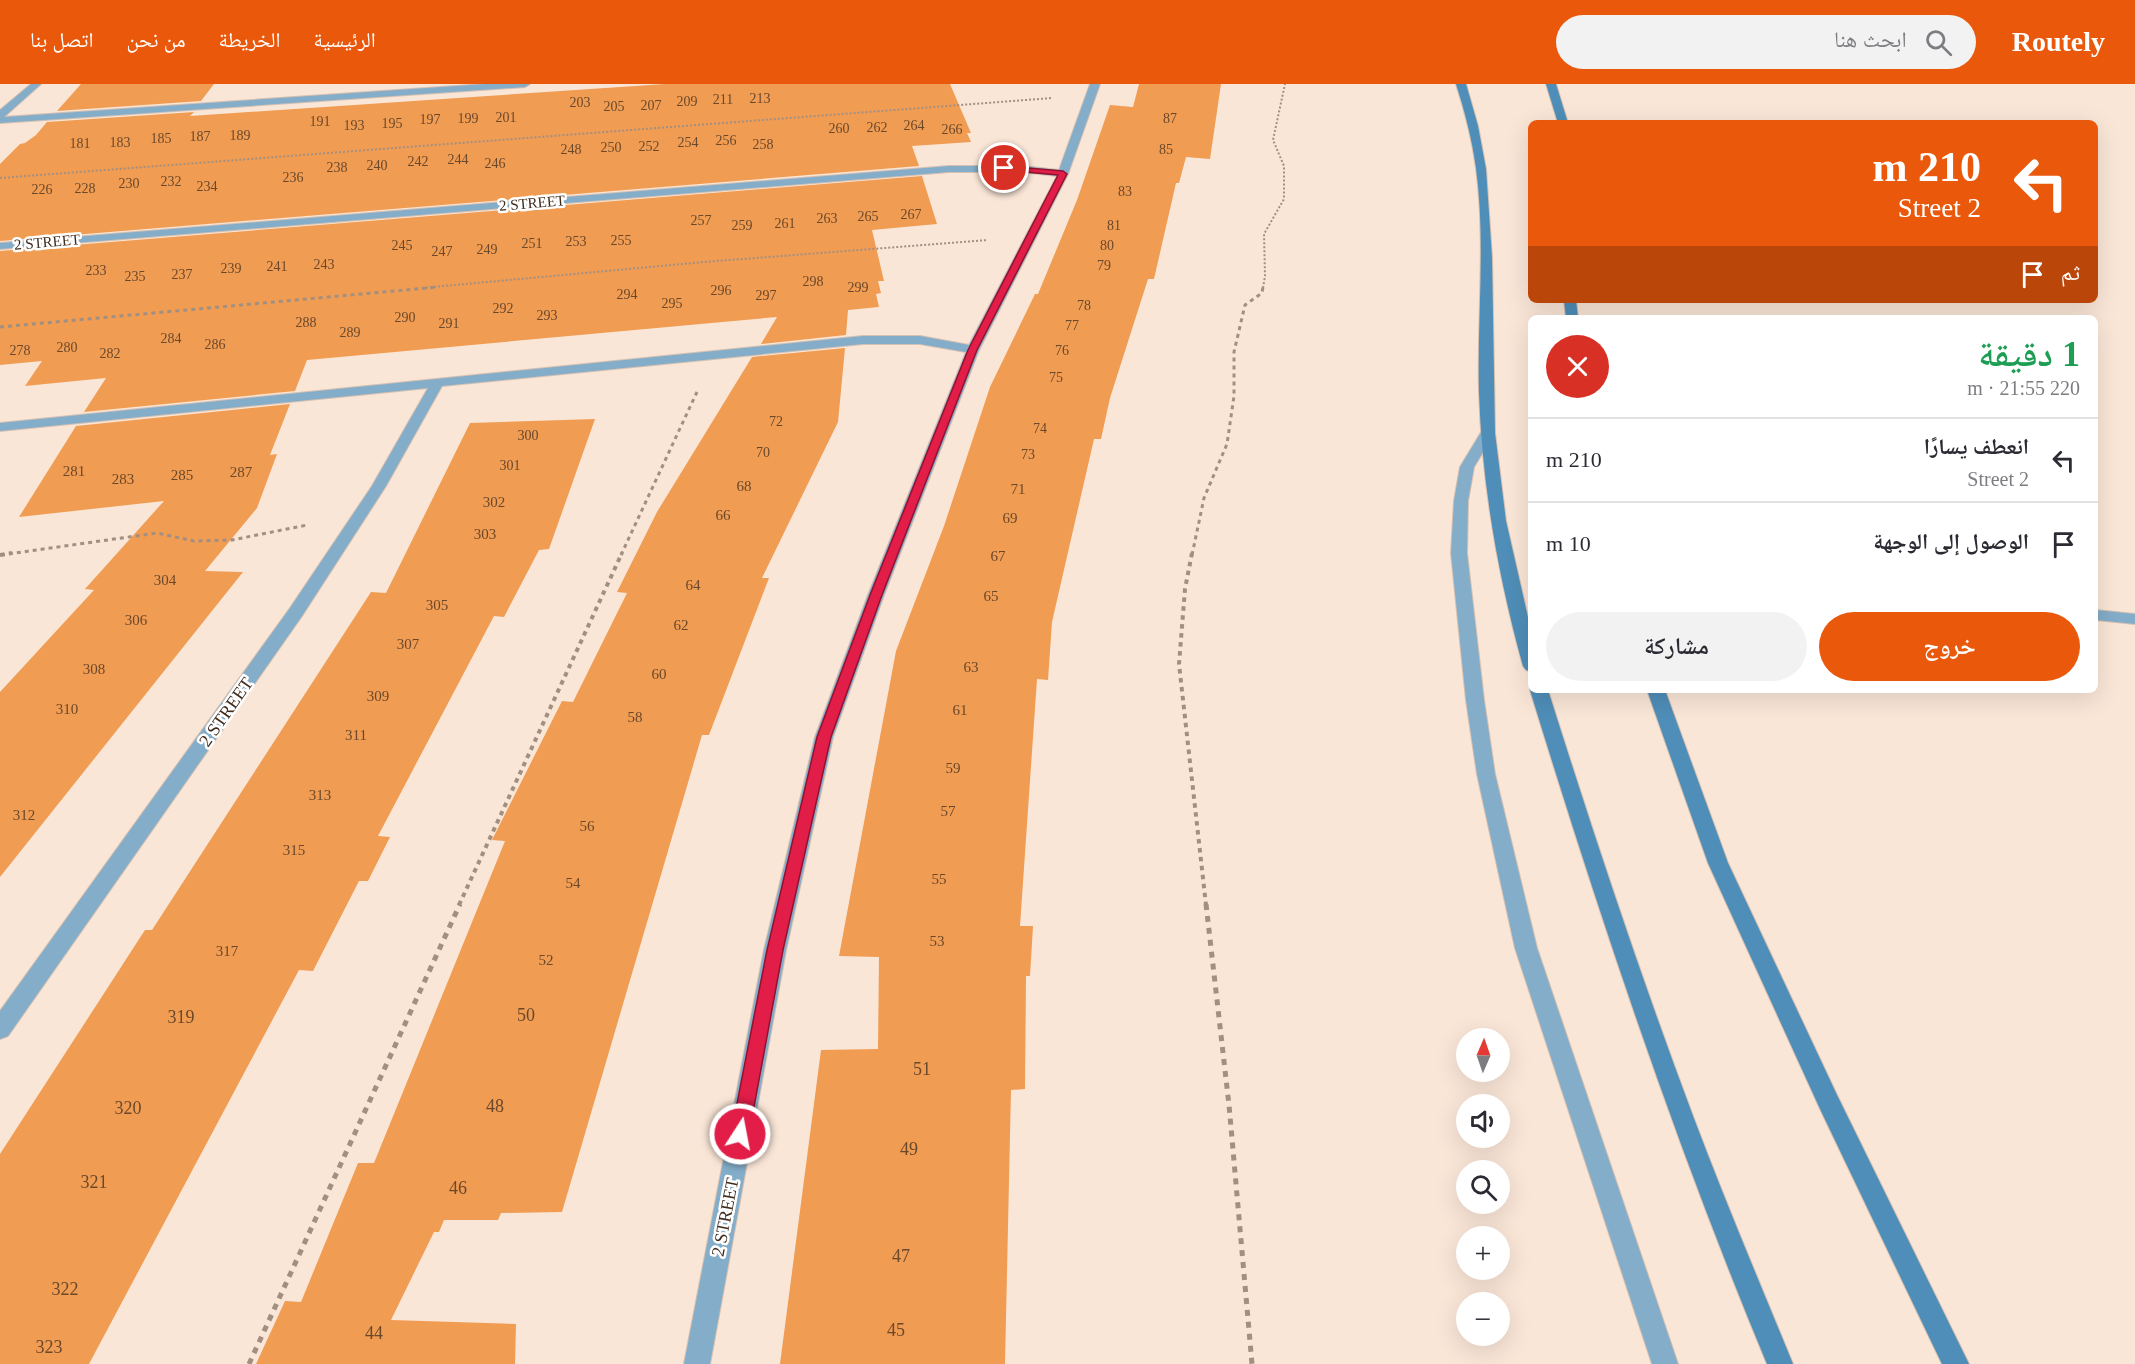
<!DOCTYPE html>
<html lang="ar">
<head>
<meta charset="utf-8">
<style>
  body { margin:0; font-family:"Times New Roman","Noto Naskh Arabic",serif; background:#f2f2f3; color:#2b2b33; direction:rtl; height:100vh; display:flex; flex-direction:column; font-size:22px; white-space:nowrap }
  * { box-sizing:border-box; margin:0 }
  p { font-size:20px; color:#7c7c81 }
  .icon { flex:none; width:33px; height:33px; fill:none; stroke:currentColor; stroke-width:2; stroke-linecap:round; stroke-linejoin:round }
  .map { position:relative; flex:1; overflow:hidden; direction:ltr }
  .panel { position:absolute; left:1528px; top:231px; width:570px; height:378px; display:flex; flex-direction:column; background:#fff; border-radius:9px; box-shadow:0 6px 24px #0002; direction:rtl }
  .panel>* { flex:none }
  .top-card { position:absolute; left:1528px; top:36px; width:570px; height:183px; border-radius:9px; box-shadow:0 6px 24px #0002; direction:rtl; background:#ea580c; color:#fff; overflow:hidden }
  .needle { width:39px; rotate:2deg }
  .controls { position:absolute; left:1456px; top:944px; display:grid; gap:12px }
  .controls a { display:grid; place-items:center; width:54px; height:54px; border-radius:50%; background:#fff; box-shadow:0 6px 24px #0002; font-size:30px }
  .pin { position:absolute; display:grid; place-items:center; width:51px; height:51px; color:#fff; margin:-26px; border:3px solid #fff; border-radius:50%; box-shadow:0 2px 6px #0007 }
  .me { position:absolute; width:66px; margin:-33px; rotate:11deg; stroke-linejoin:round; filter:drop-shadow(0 0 4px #0008) }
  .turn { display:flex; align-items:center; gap:21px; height:126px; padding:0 18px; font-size:27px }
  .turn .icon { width:78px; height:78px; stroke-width:2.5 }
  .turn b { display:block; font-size:42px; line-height:51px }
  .then { display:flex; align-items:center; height:57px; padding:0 18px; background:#0003; gap:12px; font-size:22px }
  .round { display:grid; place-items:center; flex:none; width:63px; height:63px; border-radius:32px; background:#f2f2f3 }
  .summary { display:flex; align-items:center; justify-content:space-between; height:102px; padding:0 18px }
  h1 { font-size:36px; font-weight:600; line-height:45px; color:#1e9e55 }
  .action { display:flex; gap:12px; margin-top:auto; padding:12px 18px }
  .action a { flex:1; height:69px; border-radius:36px; background:#ea580c; color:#fff; font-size:24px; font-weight:600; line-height:69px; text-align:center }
  .action a+a { background:#f2f2f3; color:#2b2b33 }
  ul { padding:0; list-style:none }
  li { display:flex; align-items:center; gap:18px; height:84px; padding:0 18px; border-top:2px solid #e1e1e2 }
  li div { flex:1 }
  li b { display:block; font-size:22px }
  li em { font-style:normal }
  header { display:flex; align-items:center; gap:36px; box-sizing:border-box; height:84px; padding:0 30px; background:#ea580c; color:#fff }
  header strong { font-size:28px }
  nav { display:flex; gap:33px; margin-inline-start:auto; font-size:21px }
  .search { width:420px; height:54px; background:#f2f2f3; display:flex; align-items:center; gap:15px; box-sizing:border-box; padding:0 21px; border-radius:33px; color:#7c7c81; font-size:22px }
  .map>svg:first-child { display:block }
</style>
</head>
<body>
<header>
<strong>Routely</strong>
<div class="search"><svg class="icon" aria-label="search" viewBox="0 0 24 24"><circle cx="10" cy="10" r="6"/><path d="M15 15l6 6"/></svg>ابحث هنا</div>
<nav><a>الرئيسية</a><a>الخريطة</a><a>من نحن</a><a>اتصل بنا</a></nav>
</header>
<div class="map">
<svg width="2135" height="1280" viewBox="0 0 2135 1280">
  <rect width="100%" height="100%" fill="#fae6d7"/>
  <!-- building -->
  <path fill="#f09c53" d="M81,0h133l-13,17 -144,10z
    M665,0h285l21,49h-4l4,9 -59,4 7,20 -919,75v-77l20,-20 5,-1 11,-8 11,-13 147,-10 -4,4z
    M1139,0h82l-11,75 -24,-2 -7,26h-3l-22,96h-6l-38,119 -9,41h-7l-42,183 -4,58 -11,-1 -17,247h13l-3,50h-4l-1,113 -14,1 -6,274h-225l41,-314 57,-1 1,-92 -40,-1 57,-305 48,-125 46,-139 45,-93h3l39,-94 33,-95 23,2z
    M922,92l15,48 -65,6 12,51h-6l3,12 -5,1 3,13 -31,3 -2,25 -85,9 16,-27 -470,43 -12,31 -211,21 22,-34 -81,8 17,-25 -42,4v-114z
    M845,264l-7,74 -76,156h7l-60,157h-7l-140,477 -61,1 -3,7h-54l-5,12h-5l-43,88 125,4 -1,40h-259l29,-63 16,1 57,-139h16l131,-322 -13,-1 70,-139 11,1 54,-109 -10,-1 40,-80 95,-155z
    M290,320l-20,51 7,-1 -20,54 -52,63 38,1 -243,305v-185l94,-102 -9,-1 79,-88 -145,16 57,-91z
    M595,335l-46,130 -10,1 -35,67 -10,-1 -116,220 12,1 -22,44h-9l-46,90 -14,-1 -210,394h-89v-210l145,-224h7l219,-338 15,1 84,-170z"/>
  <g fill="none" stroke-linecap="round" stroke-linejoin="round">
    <!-- lane casing -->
    <g stroke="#d5c1b2" stroke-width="2">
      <path id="lane" d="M2096,526l39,4v10l-39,-4z"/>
    </g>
    <!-- street casing -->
    <g stroke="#d5c1b2" stroke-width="2">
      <path id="street" d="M31,0h10l-37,33 481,-33h45l-5,3 -525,36v-13z
        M1090,0h10l-32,90 -89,176 -95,245 -51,142 -47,213 -76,414h-26l80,-414 51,-213 53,-142 98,-243 -46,-8h-57l-421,42 -56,100 -84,130 -294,420 -8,3v-28l290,-403 82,-122 56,-98 -428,43v-8l863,-87h57l49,9 88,-169 -35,-4h-73l-949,77v-6l949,-77h73l37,4z
        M1488,344l7,4 -21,35 -6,34 -1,52 17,147 11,74 42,174 141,416h-26l-137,-416 -38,-174 -11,-74 -15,-147 3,-52 6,-34 23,-38z"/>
    </g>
    <!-- secondary casing -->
    <g stroke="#d5c1b2" stroke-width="2">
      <path id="secondary" d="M1456,0h10l12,42 8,43 6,88 3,176 11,88 26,114v37l-6,-2 -3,-4c-25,-90 -41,-181 -44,-274 -2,-74 7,-150 -3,-224 -4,-29 -11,-56 -20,-84z
        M1546,0h10l12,39h-10z
        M1564,216h12l2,18h-12z
        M1532,604v2h16c45,143 92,285 145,426 31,83 66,165 100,248h-26c-92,-221 -167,-446 -237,-674z
        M1647,606h18l63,173 109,232 132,269h-27l-121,-253 -113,-248z"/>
    </g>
    <!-- path-far3 -->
    <path stroke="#a38f80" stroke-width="2" stroke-dasharray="2 2" stroke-linecap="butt" d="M0,94l1052,-80
      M422,204l282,-26 284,-22
      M1263,204l2,-12 -1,-42 20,-35v-33l-11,-26 12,-56"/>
    <!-- path-far2 -->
    <path stroke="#a38f80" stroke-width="3" stroke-dasharray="4 4" stroke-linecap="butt" d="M0,243l438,-40
      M1,471l156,-22 37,8 38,-1 75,-15
      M621,471l76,-163
      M1192,471l12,-57 23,-54 7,-48v-44l11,-47 17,-12 1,-6"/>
    <!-- path-far1 -->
    <path stroke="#a38f80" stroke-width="4" stroke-dasharray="4.5 4.5" stroke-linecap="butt" d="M1192,469l-7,36 -6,75 27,241
      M0,471l12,-2
      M459,821l163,-352"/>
    <!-- path -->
    <path stroke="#a38f80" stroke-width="5" stroke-dasharray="6 6" stroke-linecap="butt" d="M1206,820l23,201 23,259
      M249,1280l211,-460"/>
    <!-- lane -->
    <use href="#lane" fill="#84adc9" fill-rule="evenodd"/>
    <!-- street -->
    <use href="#street" fill="#84adc9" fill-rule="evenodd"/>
    <!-- secondary -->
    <use href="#secondary" fill="#4f8eb8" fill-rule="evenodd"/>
  </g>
  <!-- route -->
  <path fill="#e11d48" stroke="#92132f" stroke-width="1.5" d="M1004,82l59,5 4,3 -90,176 -95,245 -51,142 -48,213 -34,184 -2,6 -7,3 -6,-3 -3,-6 36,-184 50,-213 53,-142 98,-245 90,-175 -57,-5 -1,-2z"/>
  <g text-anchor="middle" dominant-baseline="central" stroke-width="5" stroke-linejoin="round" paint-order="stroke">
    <!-- far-number labels -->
    <g font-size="14" fill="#6b482a">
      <text x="760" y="14">213</text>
      <text x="723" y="15">211</text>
      <text x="687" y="17">209</text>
      <text x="580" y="18">203</text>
      <text x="651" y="21">207</text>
      <text x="614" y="22">205</text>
      <text x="506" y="33">201</text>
      <text x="468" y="34">199</text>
      <text x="1170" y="34">87</text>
      <text x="430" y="35">197</text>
      <text x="320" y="37">191</text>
      <text x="392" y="39">195</text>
      <text x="354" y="41">193</text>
      <text x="914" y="41">264</text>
      <text x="877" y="43">262</text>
      <text x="839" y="44">260</text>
      <text x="952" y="45">266</text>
      <text x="240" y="51">189</text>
      <text x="200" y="52">187</text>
      <text x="161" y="54">185</text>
      <text x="726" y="56">256</text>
      <text x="120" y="58">183</text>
      <text x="688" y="58">254</text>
      <text x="80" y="59">181</text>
      <text x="763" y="60">258</text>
      <text x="649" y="62">252</text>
      <text x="611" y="63">250</text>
      <text x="571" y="65">248</text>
      <text x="1166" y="65">85</text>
      <text x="458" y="75">244</text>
      <text x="418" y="77">242</text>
      <text x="495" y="79">246</text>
      <text x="377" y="81">240</text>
      <text x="337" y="83">238</text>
      <text x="293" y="93">236</text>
      <text x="171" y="97">232</text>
      <text x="129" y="99">230</text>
      <text x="207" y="102">234</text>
      <text x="85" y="104">228</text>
      <text x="42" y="105">226</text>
      <text x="1125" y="107">83</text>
      <text x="911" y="130">267</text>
      <text x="868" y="132">265</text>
      <text x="827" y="134">263</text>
      <text x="701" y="136">257</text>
      <text x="785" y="139">261</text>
      <text x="742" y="141">259</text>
      <text x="1114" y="141">81</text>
      <text x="621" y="156">255</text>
      <text x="576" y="157">253</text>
      <text x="532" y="159">251</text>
      <text x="402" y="161">245</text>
      <text x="1107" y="161">80</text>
      <text x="487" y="165">249</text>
      <text x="442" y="167">247</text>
      <text x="324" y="180">243</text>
      <text x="1104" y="181">79</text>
      <text x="277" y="182">241</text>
      <text x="231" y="184">239</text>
      <text x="96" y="186">233</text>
      <text x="182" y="190">237</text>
      <text x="135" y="192">235</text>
      <text x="813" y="197">298</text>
      <text x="858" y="203">299</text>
      <text x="721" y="206">296</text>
      <text x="627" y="210">294</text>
      <text x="766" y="211">297</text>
      <text x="672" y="219">295</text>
      <text x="1084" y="221">78</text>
      <text x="503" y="224">292</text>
      <text x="547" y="231">293</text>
      <text x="405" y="233">290</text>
      <text x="306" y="238">288</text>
      <text x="449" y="239">291</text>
      <text x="1072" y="241">77</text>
      <text x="350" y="248">289</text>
      <text x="171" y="254">284</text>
      <text x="215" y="260">286</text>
      <text x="67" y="263">280</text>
      <text x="20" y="266">278</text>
      <text x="1062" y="266">76</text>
      <text x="110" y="269">282</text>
      <text x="1056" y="293">75</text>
      <text x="776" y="337">72</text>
      <text x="1040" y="344">74</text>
      <text x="528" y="351">300</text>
      <text x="763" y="368">70</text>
      <text x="1028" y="370">73</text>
      <text x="510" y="381">301</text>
    </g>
    <!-- far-street labels -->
    <g font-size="15" fill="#3f2c1d" stroke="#fff">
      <text transform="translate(532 119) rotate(-5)">2 STREET</text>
      <text transform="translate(47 158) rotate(-5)">2 STREET</text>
    </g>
    <!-- number labels -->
    <g font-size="15" fill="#6b482a">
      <text x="74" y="387">281</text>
      <text x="241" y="388">287</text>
      <text x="182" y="391">285</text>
      <text x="123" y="395">283</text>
      <text x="744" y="402">68</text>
      <text x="1018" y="405">71</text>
      <text x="494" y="418">302</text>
      <text x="723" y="431">66</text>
      <text x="1010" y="434">69</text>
      <text x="485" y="450">303</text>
      <text x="998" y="472">67</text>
      <text x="165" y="496">304</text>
      <text x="693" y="501">64</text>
      <text x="991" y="512">65</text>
      <text x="437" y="521">305</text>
      <text x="136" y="536">306</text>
      <text x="681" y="541">62</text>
      <text x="408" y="560">307</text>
      <text x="971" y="583">63</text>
      <text x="94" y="585">308</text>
      <text x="659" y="590">60</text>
      <text x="378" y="612">309</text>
      <text x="67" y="625">310</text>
      <text x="960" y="626">61</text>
      <text x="635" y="633">58</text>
      <text x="356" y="651">311</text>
      <text x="953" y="684">59</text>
      <text x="320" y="711">313</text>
      <text x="948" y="727">57</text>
      <text x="24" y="731">312</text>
      <text x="587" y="742">56</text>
      <text x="294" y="766">315</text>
      <text x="939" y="795">55</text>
      <text x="573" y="799">54</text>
      <text x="937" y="857">53</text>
      <text x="227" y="867">317</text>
      <text x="546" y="876">52</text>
    </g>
    <!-- street labels -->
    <g font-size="18" fill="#3f2c1d" stroke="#fff">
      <text transform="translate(226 628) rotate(-55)">2 STREET</text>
      <text transform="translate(725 1133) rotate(-79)">2 STREET</text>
    </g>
    <!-- near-number labels -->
    <g font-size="18" fill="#6b482a">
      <text x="526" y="931">50</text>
      <text x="181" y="933">319</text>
      <text x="922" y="985">51</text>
      <text x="495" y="1022">48</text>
      <text x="128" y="1024">320</text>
      <text x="909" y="1065">49</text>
      <text x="94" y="1098">321</text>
      <text x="458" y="1104">46</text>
      <text x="901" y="1172">47</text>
      <text x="65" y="1205">322</text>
      <text x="896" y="1246">45</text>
      <text x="374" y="1249">44</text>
      <text x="49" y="1263">323</text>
    </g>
  </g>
</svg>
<div class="controls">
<a><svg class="needle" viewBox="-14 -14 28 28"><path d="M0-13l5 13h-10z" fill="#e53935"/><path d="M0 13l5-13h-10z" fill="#7c7c81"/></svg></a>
<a><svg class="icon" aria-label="sound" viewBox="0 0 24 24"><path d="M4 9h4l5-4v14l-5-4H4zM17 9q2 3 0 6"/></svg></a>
<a><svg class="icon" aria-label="search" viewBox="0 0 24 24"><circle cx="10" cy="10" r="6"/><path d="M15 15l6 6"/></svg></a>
<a>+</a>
<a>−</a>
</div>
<div class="pin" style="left:1004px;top:84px;background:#d93025"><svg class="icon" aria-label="arrive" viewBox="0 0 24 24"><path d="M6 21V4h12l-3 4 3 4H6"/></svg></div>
<svg class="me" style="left:740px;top:1050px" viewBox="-20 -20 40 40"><circle r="17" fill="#e11d48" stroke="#fff" stroke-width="3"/><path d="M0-11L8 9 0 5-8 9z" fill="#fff"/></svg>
<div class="top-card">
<div class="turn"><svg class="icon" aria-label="left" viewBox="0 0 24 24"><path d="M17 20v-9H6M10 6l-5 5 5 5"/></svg><div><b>210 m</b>2 Street</div></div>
<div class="then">ثم<svg class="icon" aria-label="arrive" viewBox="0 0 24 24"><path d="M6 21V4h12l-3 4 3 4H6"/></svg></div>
</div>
<section class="panel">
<div class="summary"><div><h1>1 دقيقة</h1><p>220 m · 21:55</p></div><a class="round" style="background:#d93025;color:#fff"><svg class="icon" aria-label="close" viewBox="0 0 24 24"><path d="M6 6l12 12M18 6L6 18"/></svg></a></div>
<ul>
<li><svg class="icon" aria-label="left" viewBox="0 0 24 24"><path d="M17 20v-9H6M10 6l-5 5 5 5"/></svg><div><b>انعطف يسارًا</b><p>2 Street</p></div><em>210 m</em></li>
<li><svg class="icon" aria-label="arrive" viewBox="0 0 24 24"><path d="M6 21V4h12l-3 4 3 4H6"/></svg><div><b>الوصول إلى الوجهة</b></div><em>10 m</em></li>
</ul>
<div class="action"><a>خروج</a><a>مشاركة</a></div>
</section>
</div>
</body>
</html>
